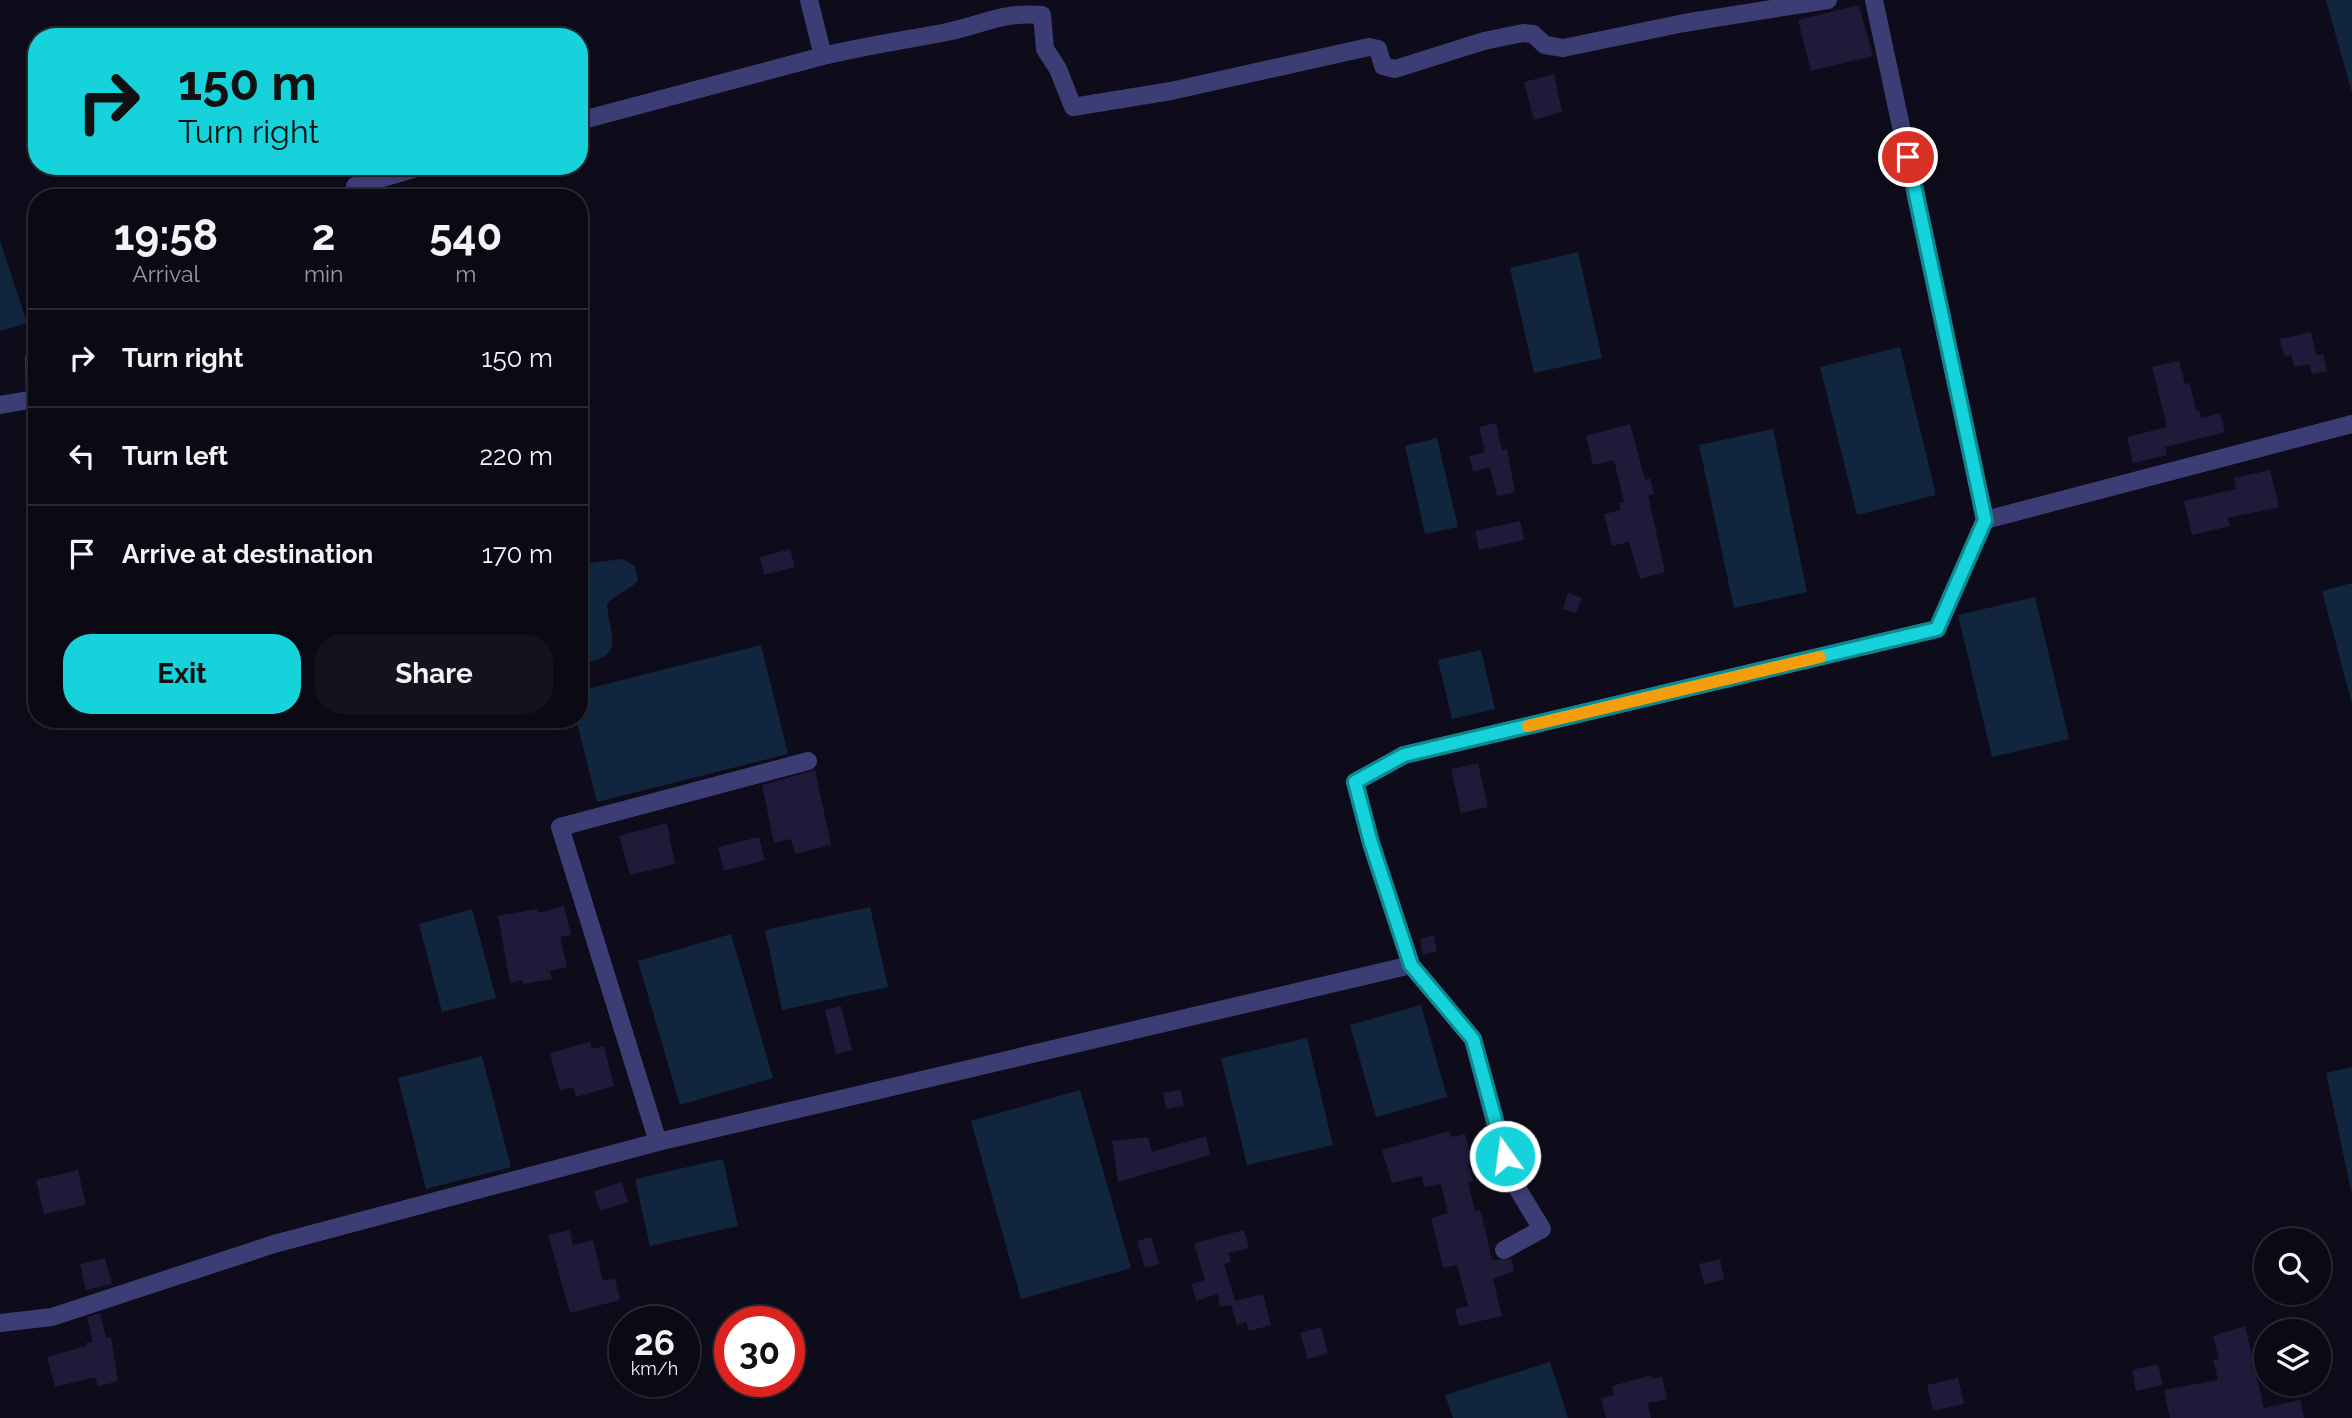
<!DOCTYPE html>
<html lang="en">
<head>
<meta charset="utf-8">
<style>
  body { margin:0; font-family:Raleway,sans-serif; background:#13121d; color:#f1f3f6; height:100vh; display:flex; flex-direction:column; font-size:26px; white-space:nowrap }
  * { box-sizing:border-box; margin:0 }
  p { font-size:23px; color:#999aa0 }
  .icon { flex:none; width:38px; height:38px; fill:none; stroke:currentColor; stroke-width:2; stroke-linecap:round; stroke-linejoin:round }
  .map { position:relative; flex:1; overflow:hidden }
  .panel { position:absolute; left:28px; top:189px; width:560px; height:539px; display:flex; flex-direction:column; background:#0a0914; border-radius:28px; box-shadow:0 2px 5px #0004,0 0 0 2px #2a2a34 }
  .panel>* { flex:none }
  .top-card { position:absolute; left:28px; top:28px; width:560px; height:147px; border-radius:28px; box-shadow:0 2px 5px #0004,0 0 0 2px #2a2a34; background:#16d2da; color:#111; overflow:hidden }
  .tools { position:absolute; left:2254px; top:1228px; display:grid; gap:14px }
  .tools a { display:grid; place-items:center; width:77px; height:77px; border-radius:50%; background:#0a0914; box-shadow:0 2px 5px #0004,0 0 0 2px #2a2a34; font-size:35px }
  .speed { position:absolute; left:609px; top:1306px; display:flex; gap:14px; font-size:35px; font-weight:700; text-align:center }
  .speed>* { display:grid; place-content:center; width:91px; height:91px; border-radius:50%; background:#0a0914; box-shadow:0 2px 5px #0004,0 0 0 2px #2a2a34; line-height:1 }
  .speed small { font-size:18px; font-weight:400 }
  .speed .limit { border:10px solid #d22; background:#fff; color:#111 }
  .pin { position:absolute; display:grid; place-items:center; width:60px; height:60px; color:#fff; margin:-30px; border:4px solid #fff; border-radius:50%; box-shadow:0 2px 7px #0007 }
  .me { position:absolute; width:77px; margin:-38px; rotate:346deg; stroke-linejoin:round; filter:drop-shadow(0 0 5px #0008) }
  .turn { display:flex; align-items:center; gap:24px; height:147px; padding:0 35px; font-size:32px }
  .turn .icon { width:91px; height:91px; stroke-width:2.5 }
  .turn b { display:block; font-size:49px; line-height:60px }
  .eta { display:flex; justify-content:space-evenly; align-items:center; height:119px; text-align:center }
  .eta b { font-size:42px; font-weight:700; line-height:49px }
  .cta { display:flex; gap:14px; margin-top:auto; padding:14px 35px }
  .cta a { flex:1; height:80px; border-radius:28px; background:#16d2da; color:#111; font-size:28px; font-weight:700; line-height:80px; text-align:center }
  .cta a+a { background:#13121d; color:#f1f3f6 }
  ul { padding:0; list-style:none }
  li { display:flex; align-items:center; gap:21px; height:98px; padding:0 35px; border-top:2px solid #2a2a34 }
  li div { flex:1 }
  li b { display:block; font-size:26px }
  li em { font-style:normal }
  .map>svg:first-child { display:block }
</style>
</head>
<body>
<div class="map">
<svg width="2352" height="1418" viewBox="0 0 2352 1418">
  <rect width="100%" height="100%" fill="#0e0c1a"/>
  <!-- water -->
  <path fill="#11263e" d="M2326,0h26v93z
    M0,241l27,82 -27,8z
    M1578,252l24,106 -68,15 -24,-105z
    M1900,347l36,148 -79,20 -37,-148z
    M1773,429l34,163 -73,16 -35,-163z
    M1437,438l21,89 -33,7 -20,-88z
    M622,559l13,7 3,15c-10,10 -22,12 -31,23 3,38 20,50 -28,61v-97l10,-5z
    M2352,583v121l-30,-113z
    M2035,597l34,142 -77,18 -34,-142z
    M761,645l27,109 -191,48 -21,-83h3v-28z
    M1481,650l14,59 -43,10 -14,-59z
    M870,907l18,80 -106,23 -17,-80z
    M472,909l24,89 -54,14 -23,-88z
    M731,934l42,144 -93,27 -42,-144z
    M1421,1005l26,92 -71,20 -26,-92z
    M1307,1038l26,107 -86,20 -26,-107z
    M482,1056l29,111 -85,22 -28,-111z
    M2352,1067v128l-26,-122z
    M1080,1090l51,178 -110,31 -50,-178z
    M723,1159l15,67 -88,20 -15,-67z
    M1550,1362l18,56h-115l-8,-23z"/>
  <!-- building -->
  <path fill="#1f1a39" d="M1859,5l14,51 -62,15 -13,-51z
    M1554,74l8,38 -28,8 -10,-38z
    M2311,332l5,23 7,-1 4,17 -15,3 -3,-10 -15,3 -3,-12 -7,1 -4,-17z
    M2179,361l6,23 5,-1 6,28 3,-1 2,8 19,-5 5,19 -60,15 2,8 -34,8 -6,-26 40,-10 -15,-60z
    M1496,423l6,27 5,-1 8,43 -18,4 -7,-29 -17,5 -4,-16 16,-4 -6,-25z
    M1630,424l15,56 5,-2 4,16 -6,1 17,77 -25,7 -11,-37 -17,4 -8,-32 17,-4 -2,-7 5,-1 -10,-42 -21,5 -7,-29z
    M2270,470l9,37 -51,11 2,8 -38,9 -8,-34 52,-12 -2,-11z
    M1520,521l4,19 -45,10 -4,-19z
    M790,549l5,18 -31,8 -4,-18z
    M1568,593l14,5 -6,15 -13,-4z
    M1478,763l10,44 -27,6 -10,-44z
    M815,770l16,75 -36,9 -4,-15 -17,4 -12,-58z
    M667,823l8,41 -45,11 -11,-39z
    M759,837l6,23 -41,11 -6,-24z
    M564,906l7,29 -11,2 7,30 -17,4 2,8 -29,5 -1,-4 -12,3 -12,-67 39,-7 1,4z
    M1434,935l3,16 -14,4 -3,-16z
    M841,1006l11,44 -16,4 -11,-44z
    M590,1042l2,7 12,-3 10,40 -38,11 -3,-10 -13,4 -10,-38z
    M1181,1090l3,16 -18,3 -3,-16z
    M1450,1131l1,6 14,-3 8,30 -4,1 4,16 -5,1 7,29 4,-1 3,5 10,45 19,-1 3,12 -21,8 9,37 -43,10 -4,-17 13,-3 -11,-41 -14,3 -12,-50 17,-5 -7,-29 -17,3 -2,-11 -30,7 -10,-33z
    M1206,1136l4,19 -92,27 -6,-41 36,-4 4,15z
    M78,1170l8,35 -42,9 -8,-34z
    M622,1182l6,20 -28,9 -6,-20z
    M570,1230l3,15 20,-5 10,41 12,-3 5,22 -50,13 -22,-78z
    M1244,1230l5,18 -21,5 3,9 -7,2 11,37 28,-7 8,31 -22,6 -3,-9 -9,3 -6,-20 -11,2 -2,-13 -22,7 -4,-17 13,-4 -11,-37z
    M1151,1237l8,27 -14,4 -8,-27z
    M105,1258l7,26 -26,6 -6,-26z
    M1720,1259l4,21 -20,4 -5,-20z
    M100,1313l6,25 5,-1 7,44 -20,6 -3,-10 -40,10 -8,-30 40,-11 -1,-3 7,-1 -6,-25z
    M2245,1326l19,82 36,-8 4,18h-134l-6,-28 54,-10 -5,-20 6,-1 -6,-23z
    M1321,1327l7,27 -20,5 -8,-26z
    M2158,1364l5,21 -27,6 -4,-21z
    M1651,1375l1,4 10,-2 5,22 -19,4 3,15h-45l-5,-20 13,-3 -2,-9z
    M1958,1378l6,26 -31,7 -6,-26z"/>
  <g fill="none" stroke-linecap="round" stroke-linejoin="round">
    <!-- street -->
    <path stroke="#3c3d74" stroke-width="18" d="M809,0l14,56c41,-10 82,-16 124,-24 39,-8 52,-20 95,-17l3,34 13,20 15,38 98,-16 198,-44 9,2 5,17 12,3 89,-28 39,-8 10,1 12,11 18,3 121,-25 144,-23
      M1874,0l111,520 367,-96
      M579,121l244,-65
      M356,198l-1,-12 68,-20
      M0,405l35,-6 -1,-41 3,-3
      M658,1142l-98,-315 248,-66
      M1504,1250l38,-21 -34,-56 -35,-134 -62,-74 -40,-122 -16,-61 49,-27 533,-126 48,-109
      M0,1323l52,-6 222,-73 384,-102 753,-177"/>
  </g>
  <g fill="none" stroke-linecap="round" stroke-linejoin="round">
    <!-- route casing -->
    <g stroke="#0e888e" stroke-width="18">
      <path id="route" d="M1505,1156l-32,-117 -62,-74 -40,-122 -16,-61 49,-27 533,-126 48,-109 -77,-363"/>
    </g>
    <!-- route -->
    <use href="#route" stroke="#16d2da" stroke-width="12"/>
    <!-- slow -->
    <path stroke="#f59e0b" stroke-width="12" d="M1528,726l292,-69"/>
  </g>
</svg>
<div class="tools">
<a><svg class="icon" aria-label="search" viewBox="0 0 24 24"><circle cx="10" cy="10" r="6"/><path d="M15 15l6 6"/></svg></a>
<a><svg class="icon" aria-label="layers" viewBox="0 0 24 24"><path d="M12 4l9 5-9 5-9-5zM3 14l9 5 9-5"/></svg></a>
</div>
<div class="speed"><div>26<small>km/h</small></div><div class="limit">30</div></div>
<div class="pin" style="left:1908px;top:157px;background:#d93025"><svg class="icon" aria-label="arrive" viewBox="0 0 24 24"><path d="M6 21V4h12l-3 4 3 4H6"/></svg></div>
<svg class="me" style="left:1505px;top:1156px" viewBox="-20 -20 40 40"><circle r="17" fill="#16d2da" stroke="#fff" stroke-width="3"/><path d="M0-11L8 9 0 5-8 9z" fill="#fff"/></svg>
<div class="top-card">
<div class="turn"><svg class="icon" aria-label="right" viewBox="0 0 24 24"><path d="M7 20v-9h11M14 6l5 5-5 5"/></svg><div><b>150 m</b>Turn right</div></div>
</div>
<section class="panel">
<div class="eta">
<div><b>19:58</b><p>Arrival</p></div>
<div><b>2</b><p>min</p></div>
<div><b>540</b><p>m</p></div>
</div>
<ul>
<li><svg class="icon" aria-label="right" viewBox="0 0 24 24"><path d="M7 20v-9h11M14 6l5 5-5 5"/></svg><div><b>Turn right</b></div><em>150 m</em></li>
<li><svg class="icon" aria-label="left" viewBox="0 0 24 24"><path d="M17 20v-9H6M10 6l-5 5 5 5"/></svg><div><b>Turn left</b></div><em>220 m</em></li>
<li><svg class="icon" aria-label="arrive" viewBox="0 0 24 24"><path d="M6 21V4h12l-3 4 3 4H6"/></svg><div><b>Arrive at destination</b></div><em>170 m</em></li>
</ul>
<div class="cta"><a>Exit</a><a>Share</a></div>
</section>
</div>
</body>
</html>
